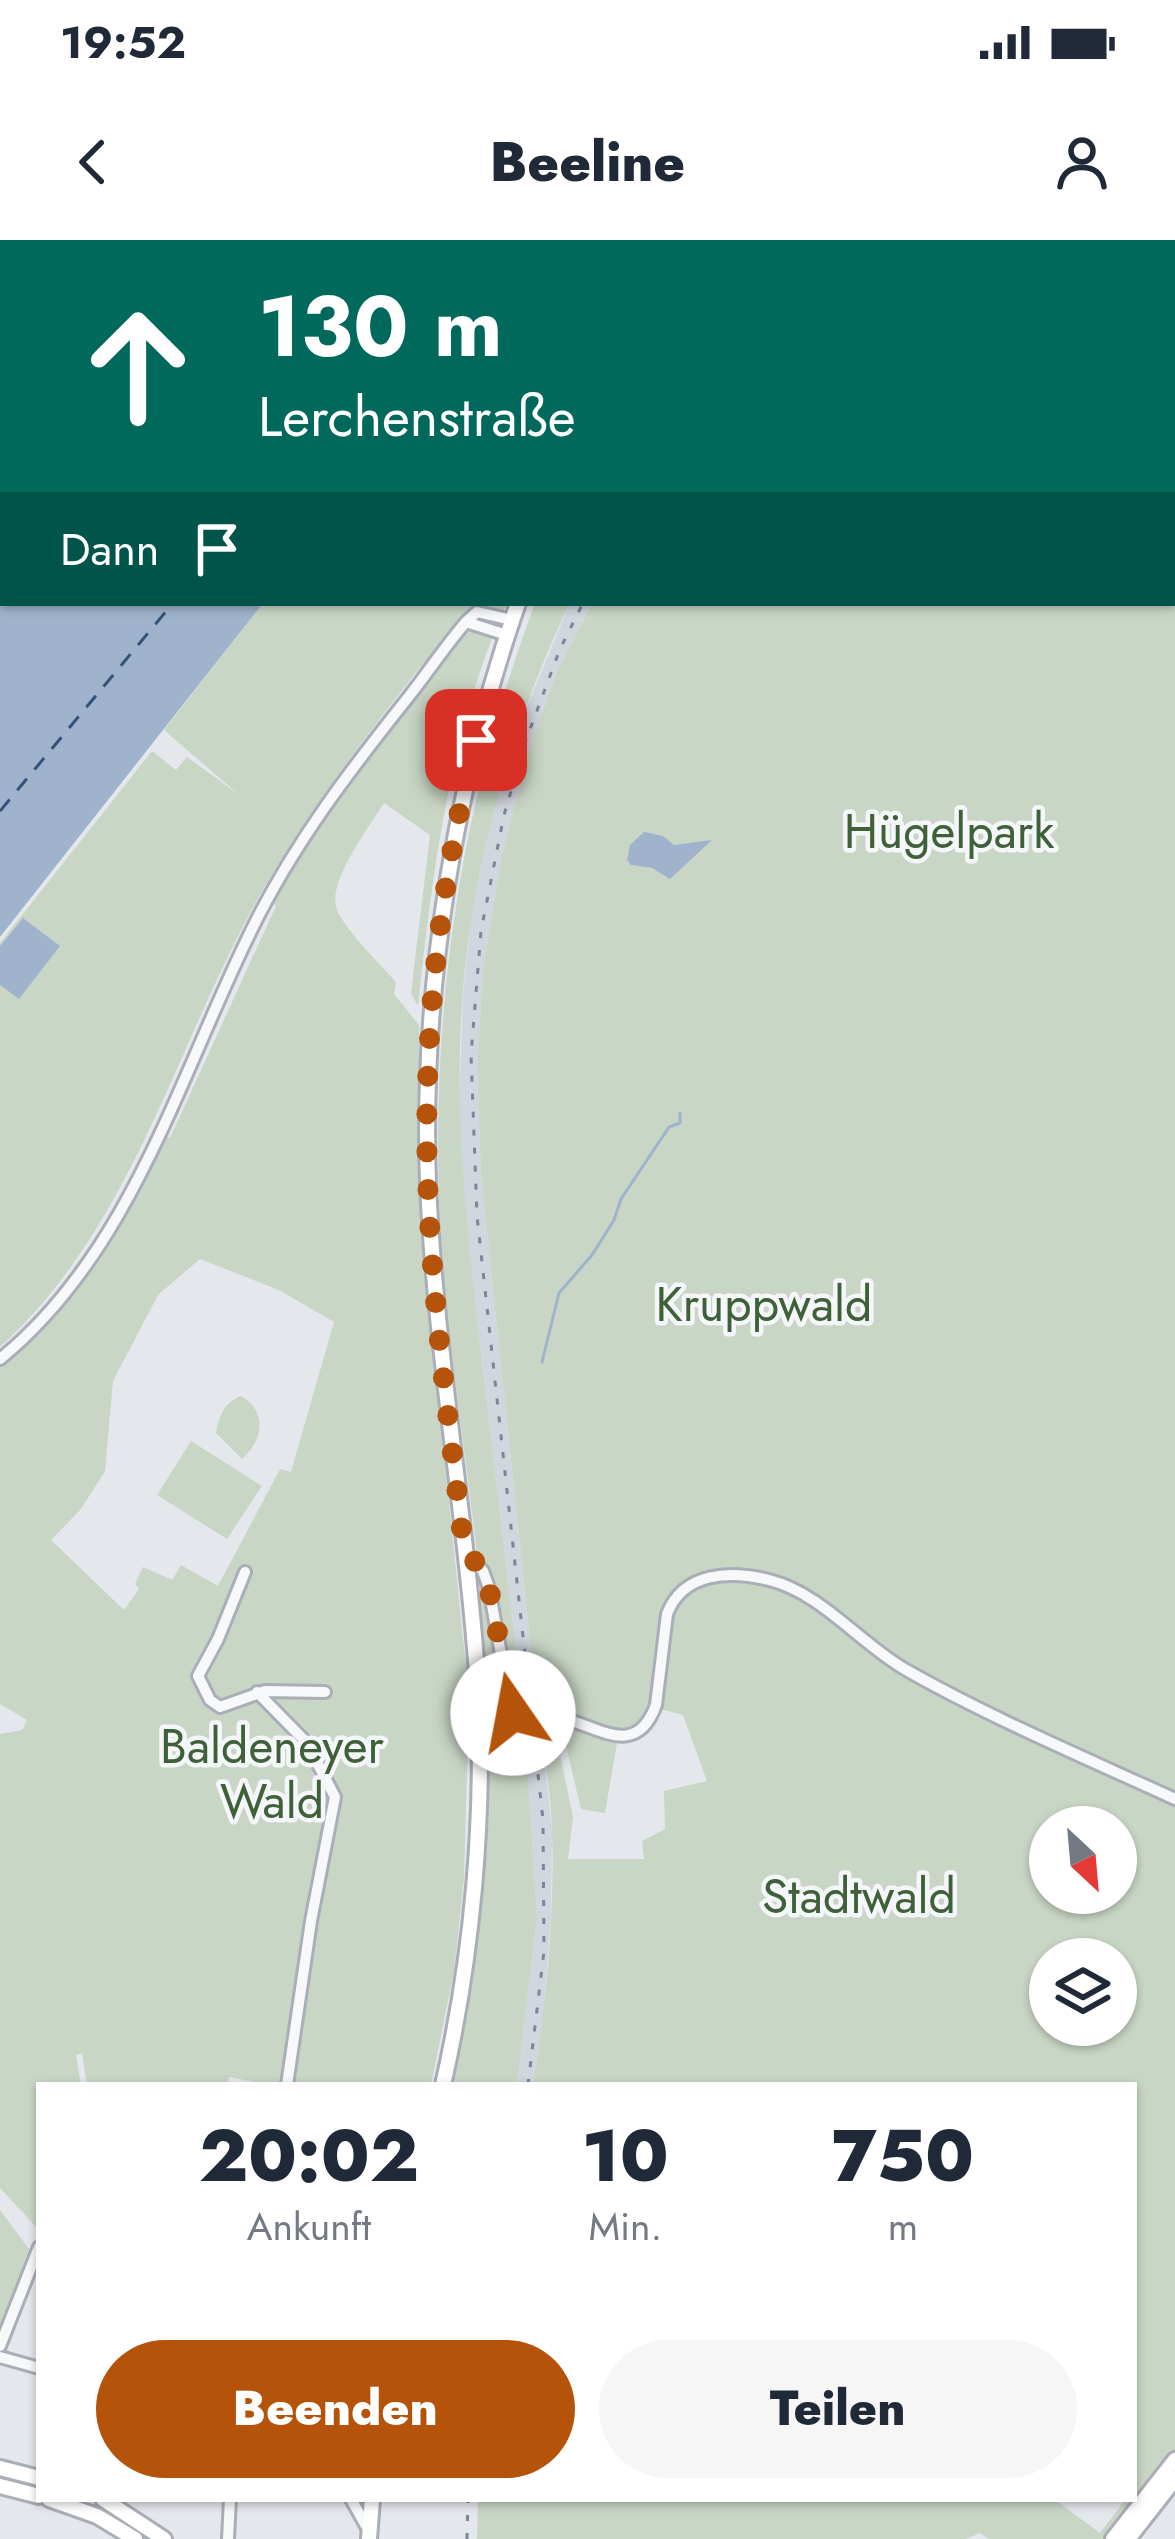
<!DOCTYPE html>
<html lang="de">
<head>
<meta charset="utf-8">
<style>
  body { margin:0; font-family:Jost,sans-serif; background:#f6f6f7; color:#1f2937; height:100vh; display:flex; flex-direction:column; font-size:45px; white-space:nowrap }
  * { box-sizing:border-box; margin:0 }
  p { font-size:39px; color:#747a83 }
  .icon { flex:none; width:66px; height:66px; fill:none; stroke:currentColor; stroke-width:2; stroke-linecap:round; stroke-linejoin:round }
  .map { position:relative; flex:1; overflow:hidden }
  .details { position:absolute; left:36px; top:1842px; width:1101px; height:420px; display:flex; flex-direction:column; background:#fff; border-radius:0px; box-shadow:0 3px 9px #0004 }
  .details>* { flex:none }
  .hud { position:absolute; left:0px; top:0px; width:1176px; height:366px; box-shadow:0 3px 9px #0004; background:#00695c; color:#fff; overflow:hidden }
  .needle { width:78px; rotate:154deg }
  .fabs { position:absolute; left:1029px; top:1566px; display:grid; gap:24px }
  .fabs a { display:grid; place-items:center; width:108px; height:108px; border-radius:50%; background:#fff; box-shadow:0 3px 9px #0004; font-size:60px }
  .pin { position:absolute; display:grid; place-items:center; width:102px; height:102px; color:#fff; margin:-51px; border-radius:24px; box-shadow:0 6px 18px #0006 }
  .me { position:absolute; width:132px; margin:-66px; rotate:348deg; stroke-linejoin:round; filter:drop-shadow(0 0 9px #0008) }
  .turn { display:flex; align-items:center; gap:42px; height:252px; padding:0 60px; font-size:54px }
  .turn .icon { width:156px; height:156px; stroke-width:2.5 }
  .turn b { display:block; font-size:84px; line-height:102px }
  .then { display:flex; align-items:center; height:114px; padding:0 60px; background:#0003; gap:24px; font-size:45px }
  .eta { display:flex; justify-content:space-evenly; align-items:center; height:204px; text-align:center }
  .eta b { font-size:72px; font-weight:800; line-height:84px }
  .action { display:flex; gap:24px; margin-top:auto; padding:24px 60px }
  .action a { flex:1; height:138px; border-radius:72px; background:#b45309; color:#fff; font-size:48px; font-weight:800; line-height:138px; text-align:center }
  .action a+a { background:#f6f6f7; color:#1f2937 }
  .status { display:flex; justify-content:space-between; align-items:center; height:84px; padding:0 60px; background:#fff; direction:ltr }
  .status svg { height:33px; fill:currentColor }
  header { display:flex; justify-content:space-between; align-items:center; height:156px; padding:0 60px; background:#fff; font-size:54px; font-weight:800 }
  .map>svg:first-child { display:block }
</style>
</head>
<body>
<div class="status"><b>19:52</b><svg viewBox="0 0 49 12"><path d="M0 12V9h3v3zM5 12V6h3v6zM10 12V3h3v9zM15 12V0h3v12zM26 1h20v11H26zM47 4h2v5h-2z"/></svg></div>
<header><svg class="icon" aria-label="back" viewBox="0 0 24 24"><path d="M15 5l-7 7 7 7"/></svg>Beeline<svg class="icon" aria-label="person" viewBox="0 0 24 24"><circle cx="12" cy="8" r="4"/><path d="M4 21q1-7 8-7t8 7"/></svg></header>
<div class="map">
<svg width="1175" height="2299" viewBox="0 0 1175 2299">
  <rect width="100%" height="100%" fill="#e4e7ec"/>
  <!-- built -->
  <path fill="#d2d6de" d="M570,363h22l-37,73 -28,81 -26,102 -18,111 -6,97 4,108 56,532h-14l-58,-489 -6,-108 4,-117 8,-75 19,-95 25,-88z
    M525,1487h16l11,101 -1,89 -8,99 -10,69h-16l20,-167z"/>
  <!-- green -->
  <path fill="#c9d6c5" fill-rule="evenodd" d="M883,0h292v2211l-41,46v-412h-601c13,-84 22,-169 19,-255 -1,-34 -7,-69 -11,-103l13,-1 19,91 -5,42h76l-2,-18 23,-12 -1,-38 43,-10 -24,-66 -23,-6c3,-29 2,-64 10,-93 4,-15 17,-26 31,-31 79,-25 145,45 204,88l2,-5 -115,-82 -69,-13 -52,24 -10,15 -12,94 -10,17 -19,7 -12,-1 -40,-18 -31,-4 -56,-532 -4,-108 6,-97 18,-111 26,-102 28,-81 37,-73h581v-360h-293zM1050,1587h66v66h-66zM1050,1719h66v66h-66z
    M263,363h244c-56,122 -75,270 -89,403l-7,-13 19,-158 -46,-32c-14,23 -55,76 -48,104 5,19 45,58 60,75l-2,12 25,31 1,199 49,472 -5,182 -10,93 -23,114h-161l-41,-8 -1,5 20,3h-161l-5,-32 -6,2 5,30h-42v145l-39,-42v-454l22,-4 5,-10 -27,-16v-348c64,-67 115,-141 157,-223l13,5 106,-232 -5,-5 85,-129 76,-100 -11,-6c-66,84 -131,168 -180,264 -73,143 -118,305 -241,417v-404l152,-192 24,19 11,-13 51,37 -74,-64zM200,1019l79,31 55,32 -43,150 -11,-3 -62,117 -37,-21 -9,15 -29,-13 -8,17 4,5 -15,21 -73,-70 30,-31 24,-38 8,-90 45,-86z
    M535,363h35c-48,99 -80,204 -98,313 -25,148 -7,298 10,446 14,115 27,230 41,345l-35,3c-4,-58 -7,-115 -13,-173 -12,-105 -30,-211 -35,-317 -10,-212 21,-418 95,-617z
    M241,1156c26,15 23,44 1,63l-26,-26c3,-16 8,-31 25,-37z
    M191,1201l71,45 -35,53 -70,-44z
    M573,1486l31,15 13,2 -12,70 -24,-4 -19,-80z
    M525,1487l12,191 -20,167h-65c27,-119 33,-236 36,-357z
    M0,1970l29,39 -29,82z
    M478,2259h576l46,34 26,-34h7l-28,40h-116l-9,-6 -14,6h-489z"/>
  <!-- water -->
  <path fill="#9fb4cc" d="M0,0h551l-548,3v360h260l-263,334z
    M644,592l19,4 11,9 38,-5 -42,39 -18,-11 -21,-3 -4,-5 3,-15z
    M23,678l37,28 -41,53 -19,-14v-39z"/>
  <g fill="none" stroke-linecap="round" stroke-linejoin="round">
    <!-- stream -->
    <path stroke="#9fb4cc" stroke-width="3" d="M542,1122l17,-69 33,-38 22,-35 7,-21 48,-72 11,-4v-10"/>
    <!-- ferry -->
    <path stroke="#34527a" stroke-width="3" stroke-dasharray="15 12" stroke-linecap="butt" d="M472,3l3,-3
      M0,571l173,-208"/>
    <!-- minor casing -->
    <g stroke="#a9aeb7" stroke-width="16">
      <path id="minor" d="M466,382l41,13
        M0,1119c131,-106 180,-285 252,-430 42,-86 99,-160 158,-234 19,-24 36,-50 56,-73l11,-10 35,8
        M464,1310l19,21 6,17 21,116 3,9c15,9 30,2 46,5 36,5 76,44 97,-13l11,-91c16,-42 63,-44 102,-34 53,13 92,65 139,91 83,47 180,88 267,128
        M245,1332l-27,67 -20,37 12,24 10,7 45,-16 60,1
        M257,1452l50,51 28,54 -24,124 -24,164
        M0,2106l39,-99
        M0,2117l39,11
        M351,2259l19,34
        M228,2299l2,-40"/>
    </g>
    <!-- secondary casing -->
    <g stroke="#a9aeb7" stroke-width="20">
      <path id="secondary" d="M718,3l3,-3
        M443,1845c29,-127 42,-266 35,-397 -11,-169 -43,-336 -50,-505 -7,-196 26,-395 90,-580
        M0,2228l39,10
        M0,2246l39,10
        M49,2259l48,17 38,23
        M103,2259l61,40
        M369,2299l3,-40
        M1113,2299l62,-79
        M1128,2299l47,-60"/>
    </g>
    <!-- minor -->
    <use href="#minor" stroke="#f7f8fa" stroke-width="10"/>
    <!-- secondary -->
    <use href="#secondary" stroke="#fff" stroke-width="14"/>
    <!-- rail -->
    <path stroke="#7d8696" stroke-width="3" stroke-dasharray="6 12" stroke-linecap="butt" d="M863,3l3,-3
      M528,1845l16,-134 -1,-131 -66,-604 -6,-161 10,-124 23,-116 22,-75 34,-91 23,-46
      M467,2299l1,-40"/>
  </g>
  <g fill="none" stroke-linecap="round" stroke-linejoin="round">
    <!-- route -->
    <path stroke="#b45309" stroke-width="21" stroke-dasharray="0 37.8" d="M476,500c-30,118 -47,242 -49,363 -3,149 20,299 37,447l19,20 6,18 24,125"/>
  </g>
  <g text-anchor="middle" dominant-baseline="central" stroke-width="9" stroke-linejoin="round" paint-order="stroke">
    <!-- park labels -->
    <g font-size="48" fill="#3f6138" stroke="#f4f6f9">
      <text x="949" y="591">Hügelpark</text>
      <text x="764" y="1064">Kruppwald</text>
      <text x="272" y="1506">Baldeneyer<tspan x="272" dy="55">Wald</tspan></text>
      <text x="859" y="1656">Stadtwald</text>
    </g>
  </g>
</svg>
<div class="fabs">
<a><svg class="needle" viewBox="-14 -14 28 28"><path d="M0-13l5 13h-10z" fill="#e53935"/><path d="M0 13l5-13h-10z" fill="#747a83"/></svg></a>
<a><svg class="icon" aria-label="layers" viewBox="0 0 24 24"><path d="M12 4l9 5-9 5-9-5zM3 14l9 5 9-5"/></svg></a>
</div>
<div class="pin" style="left:476px;top:500px;background:#d93025"><svg class="icon" aria-label="arrive" viewBox="0 0 24 24"><path d="M6 21V4h12l-3 4 3 4H6"/></svg></div>
<svg class="me" style="left:513px;top:1473px" viewBox="-20 -20 40 40"><circle r="19" fill="#fff"/><path d="M0-13L10 11 0 6-10 11z" fill="#b45309"/></svg>
<div class="hud">
<div class="turn"><svg class="icon" aria-label="ahead" viewBox="0 0 24 24"><path d="M12 20V5M6 11l6-6 6 6"/></svg><div><b>130 m</b>Lerchenstraße</div></div>
<div class="then">Dann<svg class="icon" aria-label="arrive" viewBox="0 0 24 24"><path d="M6 21V4h12l-3 4 3 4H6"/></svg></div>
</div>
<section class="details">
<div class="eta">
<div><b>20:02</b><p>Ankunft</p></div>
<div><b>10</b><p>Min.</p></div>
<div><b>750</b><p>m</p></div>
</div>
<div class="action"><a>Beenden</a><a>Teilen</a></div>
</section>
</div>
</body>
</html>
